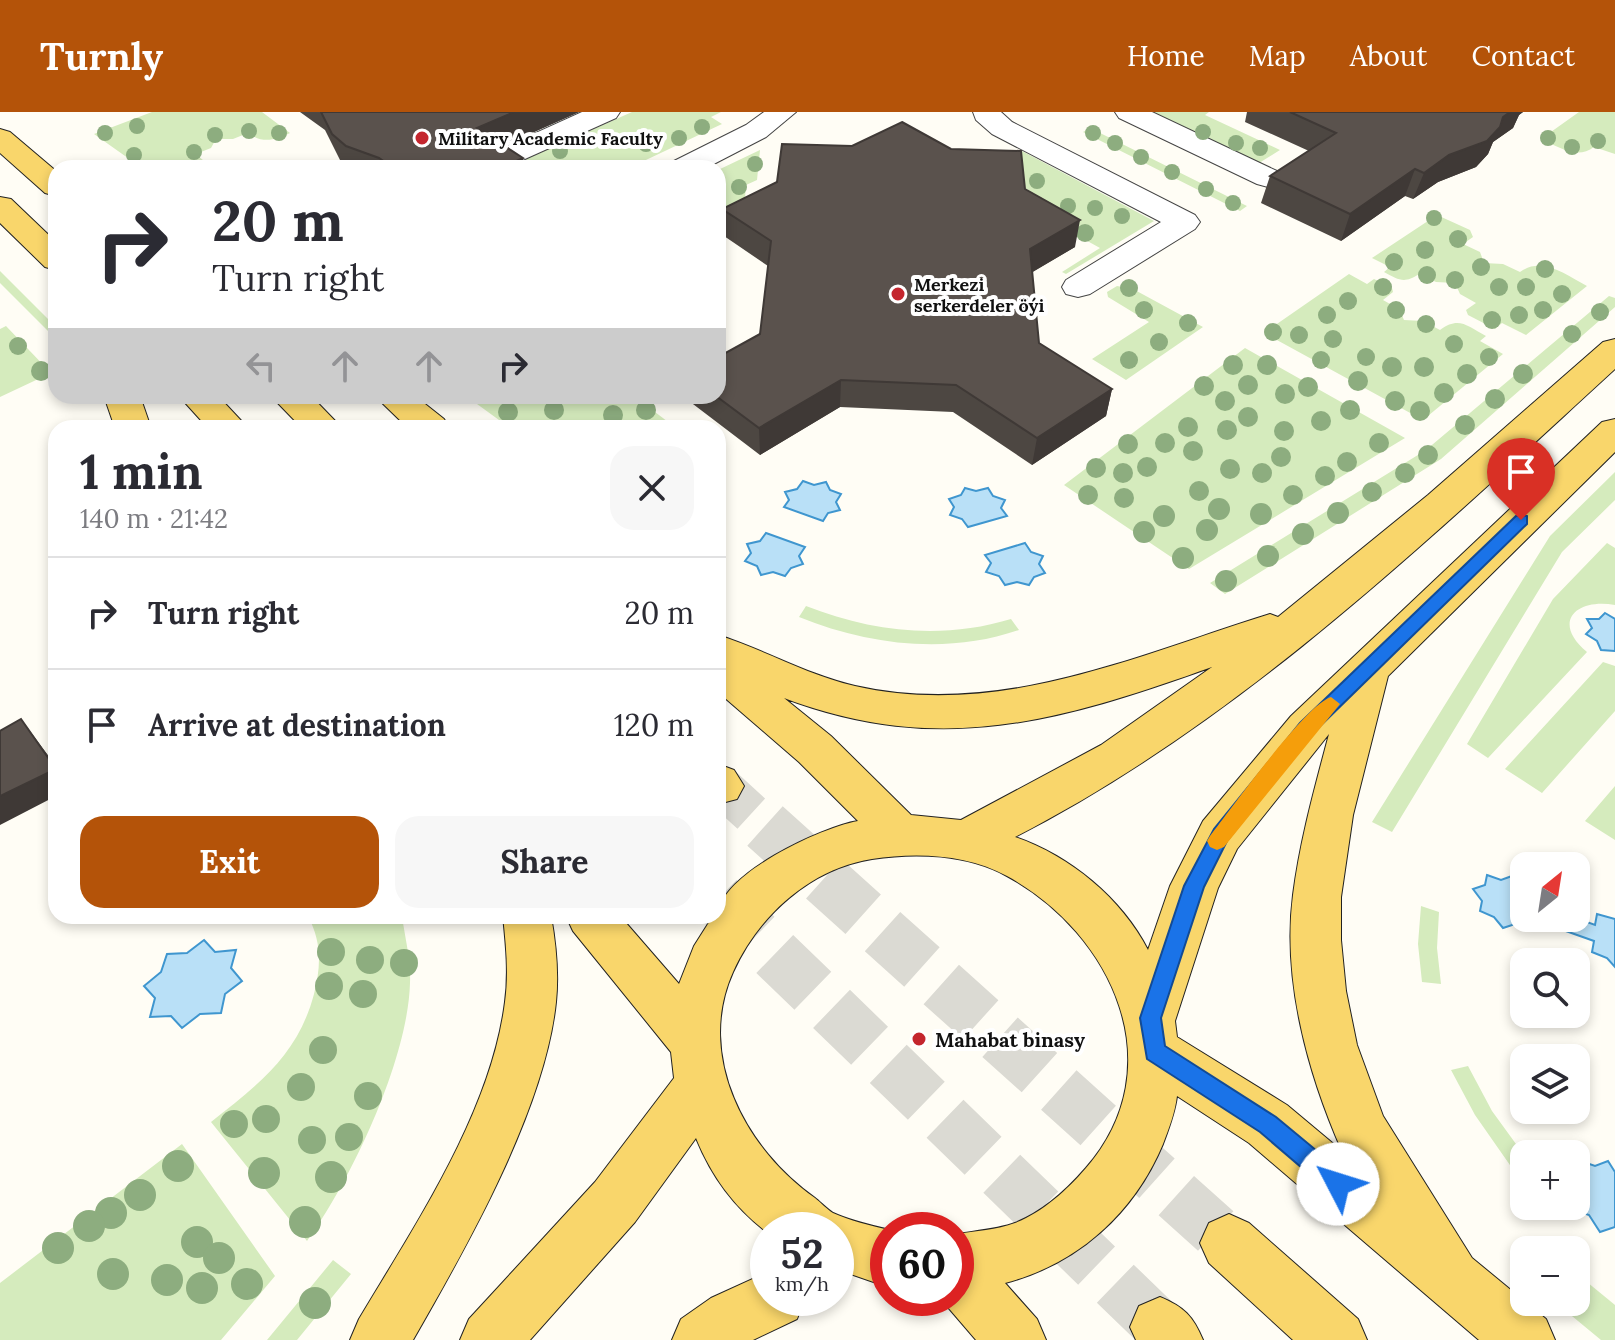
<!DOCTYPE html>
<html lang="en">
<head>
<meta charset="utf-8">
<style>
  body { margin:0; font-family:Lora,serif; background:#f7f7f7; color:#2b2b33; height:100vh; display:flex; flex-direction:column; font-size:30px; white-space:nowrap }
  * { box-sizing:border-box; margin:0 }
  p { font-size:26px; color:#7c7c81 }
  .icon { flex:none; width:44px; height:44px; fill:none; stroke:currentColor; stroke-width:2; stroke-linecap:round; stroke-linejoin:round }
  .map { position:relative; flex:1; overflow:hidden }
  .panel { position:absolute; left:48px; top:308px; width:678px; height:504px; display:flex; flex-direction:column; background:#fff; border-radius:24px; box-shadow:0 4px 12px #0003 }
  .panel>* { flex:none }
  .top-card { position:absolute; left:48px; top:48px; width:678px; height:244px; border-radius:24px; box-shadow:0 4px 12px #0003; background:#fff; color:#2b2b33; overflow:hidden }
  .needle { width:52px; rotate:30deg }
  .fabs { position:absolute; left:1510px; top:740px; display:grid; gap:16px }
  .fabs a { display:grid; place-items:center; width:80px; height:80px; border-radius:16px; background:#fff; box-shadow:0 4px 12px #0003; font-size:40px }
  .speed { position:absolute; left:750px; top:1100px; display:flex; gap:16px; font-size:40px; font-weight:700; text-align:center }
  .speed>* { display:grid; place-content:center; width:104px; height:104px; border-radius:50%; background:#fff; box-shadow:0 4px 12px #0003; line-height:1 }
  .speed small { font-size:20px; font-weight:400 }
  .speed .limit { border:12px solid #d22; background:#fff; color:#111 }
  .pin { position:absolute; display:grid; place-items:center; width:68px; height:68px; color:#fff; margin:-82px -34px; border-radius:50% 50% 50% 0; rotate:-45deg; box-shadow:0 0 8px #0007 }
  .pin .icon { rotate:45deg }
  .me { position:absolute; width:88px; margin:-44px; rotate:310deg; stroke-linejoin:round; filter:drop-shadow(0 0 6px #0008) }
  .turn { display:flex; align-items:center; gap:28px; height:168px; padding:0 32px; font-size:36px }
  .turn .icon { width:104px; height:104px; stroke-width:2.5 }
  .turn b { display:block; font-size:56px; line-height:68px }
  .lanes { display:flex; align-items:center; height:76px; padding:0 32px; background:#0003; justify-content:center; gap:40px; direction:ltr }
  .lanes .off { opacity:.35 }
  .round { display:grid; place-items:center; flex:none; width:84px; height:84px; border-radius:24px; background:#f7f7f7 }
  .headline { display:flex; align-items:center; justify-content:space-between; height:136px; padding:0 32px }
  h1 { font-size:48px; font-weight:800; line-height:60px }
  .cta { display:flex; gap:16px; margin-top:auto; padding:16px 32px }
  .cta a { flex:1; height:92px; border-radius:24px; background:#b45309; color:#fff; font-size:32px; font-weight:800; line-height:92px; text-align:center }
  .cta a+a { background:#f7f7f7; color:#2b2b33 }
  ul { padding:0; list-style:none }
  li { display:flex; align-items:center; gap:24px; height:112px; padding:0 32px; border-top:2px solid #e1e1e2 }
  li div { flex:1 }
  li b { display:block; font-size:30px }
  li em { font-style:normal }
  header { display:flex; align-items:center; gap:48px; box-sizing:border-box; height:112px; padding:0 40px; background:#b45309; color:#fff }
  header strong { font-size:38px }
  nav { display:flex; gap:44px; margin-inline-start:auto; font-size:28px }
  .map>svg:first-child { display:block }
</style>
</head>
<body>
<header>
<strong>Turnly</strong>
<nav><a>Home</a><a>Map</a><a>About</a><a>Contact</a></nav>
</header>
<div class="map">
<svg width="1615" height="1228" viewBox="0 0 1615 1228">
  <rect width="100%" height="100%" fill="#fffdf5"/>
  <!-- green -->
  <path fill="#d5ebbd" d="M152,0h110l28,21c-15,7 -27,11 -42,0l-15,6h-17l-5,9 -15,6 8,7 -4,7h-58l-48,-34z
    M632,0h89l-10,5 11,7 -93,44h-109l-5,-4z
    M1151,0h58l-4,3 75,35 -21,13z
    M1579,0h36v42l-21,-7c-17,13 -35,0 -53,-8z
    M1090,16l157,78 -7,5 -157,-79z
    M760,38l-3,30 -11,5 -2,27 -26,13v-55z
    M1022,39l132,70 -88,53 -4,-2 38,-24 -67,-37 -3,-20 -10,-6 -3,-31z
    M1437,103l33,15 3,7 -10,7 17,8 4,11 19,1 17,8c22,-16 46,3 67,14l-61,49 -24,-12 -7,6 -27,-14 -2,-5 10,-7 -16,-9 -5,-11 -19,-1 -17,-8c-15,10 -20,6 -35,-2l6,-5 -18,-9z
    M0,159l56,56v12l-56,-56z
    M1349,162l18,10 7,-5 18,9 1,4 -10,8 16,9 5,11 19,1 17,9c19,-14 27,-4 46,6l-6,5 23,13 -80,66 -159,-87z
    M1117,174l16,3 70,38 -77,53 -34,-21 57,-37 -41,-25 -1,-5z
    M1609,184l6,2v9l-174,152 -216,135 -15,-11 216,-133z
    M6,214l45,47 -51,24v-68z
    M1245,236l160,90 -216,131 -125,-84z
    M466,284h168l42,32h-166z
    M1615,360v28l-53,52 -170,280 -20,-10 178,-286z
    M1607,431l8,5v57c-39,-7 -64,17 -28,47l-99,106 -21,-14 86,-145z
    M806,494c66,26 136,34 205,13l8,11c-72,25 -151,15 -220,-13z
    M1603,550l12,4v45l-73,82 -37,-24z
    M1615,674v54l-30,-19z
    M1421,794l18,6 -2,36 4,36 -19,-2 -4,-38z
    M308,804h94c3,22 9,44 8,67 -2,76 -58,196 -103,258l-96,-119c47,-37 87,-67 103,-128 7,-28 8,-51 -6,-78z
    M1468,954l24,45 32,44v7l-12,6 -37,-53 -24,-45z
    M182,1032l93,132 -54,64h-221v-57z
    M333,1148l18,14 -54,66h-30z
    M1576,1161l39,32v35h-14l-46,-38h21z"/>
  <!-- water -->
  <path fill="#b9e0f7" stroke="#3f96cf" stroke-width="2" d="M803,369l11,4 12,-3 4,8 11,4 -5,8 4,8 -12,3 -5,8 -39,-14 5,-7 -4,-8 12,-3z
    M965,376l11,3 12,-3 5,8 12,4 -4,8 6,8 -39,11 -6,-8 -12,-4 4,-8 -5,-8 12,-4z
    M766,421l39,14 -6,9 4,8 -12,4 -6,8 -12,-4 -12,3 -4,-9 -12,-5 6,-8 -4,-9 13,-3z
    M1025,431l6,9 12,4 -4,8 6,9 -11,4 -5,8 -12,-3 -12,3 -6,-9 -13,-4 5,-9 -6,-8z
    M1605,501l10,6v32l-14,-1 -4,-9 -11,-7 6,-6 -5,-9h12z
    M1487,763l14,5 11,-4 12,12v30h52l19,7 2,-11 18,5v48l-8,-9 -15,-6 2,-11 -62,-22 -2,10 -15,-5 -12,4 -9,-11 -14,-6 2,-10 -9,-12 12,-4z
    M204,828l11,12 21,-2 -5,18 11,13 -17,13 -4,19 -21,1 -18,14 -11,-12 -21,1 5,-19 -11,-12 17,-14 6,-18 20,-1z
    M1578,1048l17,6 13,-5 7,11v55l-15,5 -11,-17 -17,-6 4,-3z"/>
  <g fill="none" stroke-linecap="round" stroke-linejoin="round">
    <!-- major-tunnel-far1 -->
    <path stroke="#dbdad3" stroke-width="41" stroke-dasharray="41 21" stroke-linecap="butt" d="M721,674l46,42"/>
    <!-- major-tunnel -->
    <path stroke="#dbdad3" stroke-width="53" stroke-dasharray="53 26" stroke-linecap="butt" d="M765,714l464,417
      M718,787l442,428"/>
    <!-- minor casing -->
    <g stroke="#444" stroke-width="2">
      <path id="minor" d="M582,0h38l-4,6 -100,45 -10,3 -10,-3 -5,-6 5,-6z
        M764,0h32l-30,25 -60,31h-38l4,-6 74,-37z
        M973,0h28l11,10 183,93 5,7 -5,7 -105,65 -12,3 -12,-3 -4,-7 4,-7 95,-58 -169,-88 -16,-14z
        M1115,0h37l127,60 4,6 -4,6 -11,3 -11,-3 -138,-66z"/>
    </g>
    <!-- major casing -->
    <g stroke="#222" stroke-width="2">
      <path id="major" d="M0,17l10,3 46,39v25l-11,-3 -45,-40z
        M0,85l11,2 45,43v28l-11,-3 -45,-44z
        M1615,227v30c-186,170 -374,352 -600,468 55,19 106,61 133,113l22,-64 33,-65 88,-105 311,-294 13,-3v33l-227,224 -35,139 -12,82v43l5,51 11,54 26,71 89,142 74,61 9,21h-76l-230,-197 -72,-47c-2,17 -8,32 -14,48 -29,69 -85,120 -158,139l32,36 9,21h-70l-36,-42h16v-64c19,-3 41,-4 59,-11 28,-11 52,-33 71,-55 88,-101 27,-234 -79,-292 -40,-22 -91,-24 -135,-17 -62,10 -113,56 -139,113 -38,84 13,178 82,226 5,4 13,12 18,15 15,7 39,13 57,17l-2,57 -52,-18v-39h-68v3c-34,-26 -56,-56 -72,-95l-61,84 -105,118h-70l9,-21 126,-137 79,-104 -3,-26 -98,-121 -7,-15h54l59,68 15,-38 19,-30h5c0,-41 104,-89 140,-95l-59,-59 -81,-70v-57c47,15 89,40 137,51 144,33 280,-30 415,-72l8,3 150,-122 175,-153zM1212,555l-111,78 -140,75 -50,-5 -80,-79 -47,-38c156,59 277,23 428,-31zM1329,622c-14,53 -29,106 -36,161 -11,85 15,179 49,256l-55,-46 -110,-68 -2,-16 43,-133 19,-39z
        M104,284h36l11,32h-36z
        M179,284h39l30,32h-40z
        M271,284h40l31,32h-40z
        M375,284h40l29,23 5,9h-41z
        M718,652l16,6 10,16 -7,13 -19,5z
        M503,804h48c5,28 8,57 5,86 -11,107 -89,244 -143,338h-63l9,-21c56,-94 132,-206 146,-317 4,-29 1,-57 -2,-86z
        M1229,1102l20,9 109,96 9,21h-74l-84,-77 -9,-20 9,-20z
        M768,1160v26h37l-8,21 -44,21h-81l9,-21 30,-21z
        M1160,1185c24,10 33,19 43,43h-67l-6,-13 9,-21z"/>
    </g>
    <!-- minor -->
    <use href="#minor" fill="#fff" fill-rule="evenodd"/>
    <!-- major -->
    <use href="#major" fill="#f9d66b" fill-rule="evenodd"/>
  </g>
  <!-- trees -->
  <g fill="#8dad7f">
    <circle cx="137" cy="14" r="8"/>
    <circle cx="702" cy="15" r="8"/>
    <circle cx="249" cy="19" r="8"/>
    <circle cx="1203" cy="20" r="8"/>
    <circle cx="105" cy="21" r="8"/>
    <circle cx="279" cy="21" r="8"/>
    <circle cx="1093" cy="21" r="8"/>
    <circle cx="215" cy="23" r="8"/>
    <circle cx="679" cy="26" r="8"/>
    <circle cx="1548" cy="26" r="8"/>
    <circle cx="585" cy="28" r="8"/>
    <circle cx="611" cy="28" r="8"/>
    <circle cx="1598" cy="29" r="8"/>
    <circle cx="1115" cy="31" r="8"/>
    <circle cx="1236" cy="31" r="8"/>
    <circle cx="646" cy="32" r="8"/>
    <circle cx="1572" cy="35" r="8"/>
    <circle cx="1260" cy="36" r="8"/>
    <circle cx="560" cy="39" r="8"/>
    <circle cx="194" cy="40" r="8"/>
    <circle cx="134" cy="43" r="8"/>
    <circle cx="1141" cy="45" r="8"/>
    <circle cx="755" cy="52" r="8"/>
    <circle cx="1172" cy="60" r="8"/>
    <circle cx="1037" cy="69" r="8"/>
    <circle cx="739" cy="75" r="8"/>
    <circle cx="1206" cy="77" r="8"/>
    <circle cx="1233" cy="91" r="8"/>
    <circle cx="1068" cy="94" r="8"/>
    <circle cx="1095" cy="96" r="8"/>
    <circle cx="1122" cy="104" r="8"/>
    <circle cx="1434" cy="106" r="8"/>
    <circle cx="1085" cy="121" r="9"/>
    <circle cx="1458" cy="127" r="9"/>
    <circle cx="1425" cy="138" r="9"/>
    <circle cx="1394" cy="150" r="9"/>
    <circle cx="1481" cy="155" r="9"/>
    <circle cx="1545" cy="157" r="9"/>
    <circle cx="1427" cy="163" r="9"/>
    <circle cx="1455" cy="168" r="9"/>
    <circle cx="1383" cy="175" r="9"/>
    <circle cx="1499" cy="175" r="9"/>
    <circle cx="1526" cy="175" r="9"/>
    <circle cx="1129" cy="176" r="9"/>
    <circle cx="1562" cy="182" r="9"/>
    <circle cx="1348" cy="189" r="9"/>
    <circle cx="1144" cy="198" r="9"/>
    <circle cx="1396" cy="198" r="9"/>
    <circle cx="1543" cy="198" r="9"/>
    <circle cx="1600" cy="200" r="9"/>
    <circle cx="1327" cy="203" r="9"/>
    <circle cx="1519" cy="203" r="9"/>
    <circle cx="1492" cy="208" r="9"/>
    <circle cx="1188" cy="211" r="9"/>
    <circle cx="1426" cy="212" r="9"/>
    <circle cx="1273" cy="220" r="9"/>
    <circle cx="1572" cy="222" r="9"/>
    <circle cx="1299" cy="223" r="9"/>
    <circle cx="1333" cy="227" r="9"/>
    <circle cx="1159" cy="230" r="9"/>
    <circle cx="1454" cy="232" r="9"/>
    <circle cx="18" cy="234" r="9"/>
    <circle cx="1366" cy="245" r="9"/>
    <circle cx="1489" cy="245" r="9"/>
    <circle cx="1129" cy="248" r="9"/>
    <circle cx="1321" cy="248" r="9"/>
    <circle cx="1233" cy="253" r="10"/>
    <circle cx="1267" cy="253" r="10"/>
    <circle cx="1392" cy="255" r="10"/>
    <circle cx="1424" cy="255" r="10"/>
    <circle cx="41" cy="259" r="10"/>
    <circle cx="1467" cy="262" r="10"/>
    <circle cx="1523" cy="262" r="10"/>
    <circle cx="1358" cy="269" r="10"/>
    <circle cx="1248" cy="273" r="10"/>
    <circle cx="1204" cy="274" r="10"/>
    <circle cx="1308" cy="275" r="10"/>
    <circle cx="1444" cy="281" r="10"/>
    <circle cx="1285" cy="282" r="10"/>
    <circle cx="1495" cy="287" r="10"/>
    <circle cx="1225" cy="289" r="10"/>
    <circle cx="1395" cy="289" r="10"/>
    <circle cx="554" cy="298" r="10"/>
    <circle cx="646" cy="298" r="10"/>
    <circle cx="1350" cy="298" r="10"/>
    <circle cx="1420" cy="299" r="10"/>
    <circle cx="508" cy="300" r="10"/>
    <circle cx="613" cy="303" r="10"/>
    <circle cx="1248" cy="305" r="10"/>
    <circle cx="1321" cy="309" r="10"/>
    <circle cx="1465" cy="313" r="10"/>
    <circle cx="1188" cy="315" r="10"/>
    <circle cx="1227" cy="318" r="10"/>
    <circle cx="1284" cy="319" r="10"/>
    <circle cx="1165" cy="331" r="10"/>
    <circle cx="1379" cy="331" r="10"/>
    <circle cx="1128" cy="332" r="10"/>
    <circle cx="1193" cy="339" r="10"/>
    <circle cx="1428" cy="343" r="10"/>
    <circle cx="1281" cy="345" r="10"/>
    <circle cx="1347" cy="350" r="10"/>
    <circle cx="1147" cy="355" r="10"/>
    <circle cx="1096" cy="356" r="10"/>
    <circle cx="1230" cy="357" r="10"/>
    <circle cx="1123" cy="361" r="10"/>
    <circle cx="1262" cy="361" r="10"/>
    <circle cx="1405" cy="361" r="10"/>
    <circle cx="1325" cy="364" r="10"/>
    <circle cx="1199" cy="379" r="10"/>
    <circle cx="1372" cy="380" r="10"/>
    <circle cx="1088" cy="383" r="10"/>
    <circle cx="1293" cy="383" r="10"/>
    <circle cx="1124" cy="386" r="10"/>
    <circle cx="1219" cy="397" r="11"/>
    <circle cx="1338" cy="401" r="11"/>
    <circle cx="1261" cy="402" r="11"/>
    <circle cx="1164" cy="404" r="11"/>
    <circle cx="1207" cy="418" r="11"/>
    <circle cx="1144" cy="420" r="11"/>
    <circle cx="1303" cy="422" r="11"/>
    <circle cx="1268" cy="444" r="11"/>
    <circle cx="1183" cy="446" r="11"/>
    <circle cx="1226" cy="469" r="11"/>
    <circle cx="331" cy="840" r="14"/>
    <circle cx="370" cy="848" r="14"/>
    <circle cx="404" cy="851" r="14"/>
    <circle cx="329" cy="874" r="14"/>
    <circle cx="363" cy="882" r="14"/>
    <circle cx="323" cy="938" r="14"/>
    <circle cx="301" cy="975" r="14"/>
    <circle cx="368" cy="984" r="14"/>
    <circle cx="266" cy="1007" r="14"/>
    <circle cx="234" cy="1012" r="14"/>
    <circle cx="349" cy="1025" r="14"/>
    <circle cx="312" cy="1028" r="14"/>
    <circle cx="178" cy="1054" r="16"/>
    <circle cx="264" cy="1061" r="16"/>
    <circle cx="331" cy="1065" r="16"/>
    <circle cx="140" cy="1083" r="16"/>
    <circle cx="111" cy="1101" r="16"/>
    <circle cx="305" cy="1110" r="16"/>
    <circle cx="89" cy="1114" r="16"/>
    <circle cx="197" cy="1130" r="16"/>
    <circle cx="58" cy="1136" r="16"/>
    <circle cx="219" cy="1146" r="16"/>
    <circle cx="113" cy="1162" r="16"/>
    <circle cx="167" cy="1168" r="16"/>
    <circle cx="247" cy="1172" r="16"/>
    <circle cx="202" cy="1176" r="16"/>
    <circle cx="315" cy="1191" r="16"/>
  </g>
  <!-- wall -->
  <path fill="#4d4742" d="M300,0h279l-75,33 21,23h-176l-9,-8 -15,-30z
    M1247,0h276l-4,3 -6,13 -20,14 -5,12 -12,13 -38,15 -25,17 -8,-3 -64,45 -80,-38 9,-27 39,-25 -64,-29z
    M1025,77l50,58 -43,25 7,71 73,46 -6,27 -74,49 -79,-53 -113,-5 -80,48 -71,-54 -1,-5h30l42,-62 8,-68 -44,-30 -2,-27z"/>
  <!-- shaded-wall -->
  <path fill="#3f3936" d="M514,0h65l-96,43 -6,-27z
    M1510,0h13l-4,3 -6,13 -20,14 -5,12 -12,13 -38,15 -25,17 11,-26z
    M523,46l2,10h-24z
    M1415,57l-10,27 -64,45 9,-27z
    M1080,108l-5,27 -49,29 4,-27z
    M841,268l-1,27 -80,48 -1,-27z
    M1112,277l-6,27 -74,49 5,-27z
    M21,607l35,47v2z
    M56,657v27l-56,29v-29z"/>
  <!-- building -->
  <path fill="#5a524d" stroke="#3f3936" stroke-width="2" d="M321,0h193l-37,16 46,30 -22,10h-108l-14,-10 -33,-12 -14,-12z
    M1290,0h220l-7,5 -3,10 -13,14 -38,14 -25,18 -9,-4 -65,45 -80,-38 66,-43z
    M902,10l49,27 70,2 4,38 55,31 -50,29 9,94 73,46 -75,49 -81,-53 -115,-5 -82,48 -43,-32h2v-39l42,-23 11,-93 -49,-32 55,-27 5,-38 70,2z
    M21,607l35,50 -56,27v-65z"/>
  <!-- route -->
  <path fill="#1a73e8" stroke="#114b97" stroke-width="2" d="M1521,403l6,1v8l-214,209 -86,108 -23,46 -43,131 4,28 111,71 70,58 3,9 -3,8 -8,3 -8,-3 -70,-60 -113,-73 -7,-41 44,-132 30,-57 86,-106 216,-207z"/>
  <!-- slow -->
  <path fill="#f59e0b" d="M1331,585l9,7 -116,143 -7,3 -7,-3 -3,-6 3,-5c22,-28 94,-130 121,-139z"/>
  <!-- markers -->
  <g fill="#c4262e" stroke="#fff" stroke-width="3">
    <circle cx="422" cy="26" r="8"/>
    <circle cx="898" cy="182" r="8"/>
    <circle cx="919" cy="927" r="8"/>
  </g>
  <g text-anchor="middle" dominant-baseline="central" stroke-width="8" stroke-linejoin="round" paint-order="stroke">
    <!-- far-poi labels -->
    <g font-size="18" font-weight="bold" fill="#111" stroke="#fff" text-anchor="start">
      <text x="438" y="26">Military Academic Faculty</text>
      <text x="914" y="172">Merkezi<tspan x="914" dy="21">serkerdeler öýi</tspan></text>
    </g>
    <!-- poi labels -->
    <g font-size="20" font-weight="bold" fill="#111" stroke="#fff" text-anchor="start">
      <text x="935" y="927">Mahabat binasy</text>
    </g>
  </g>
</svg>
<div class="fabs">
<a><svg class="needle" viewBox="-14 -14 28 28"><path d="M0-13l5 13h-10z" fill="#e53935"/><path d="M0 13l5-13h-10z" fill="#7c7c81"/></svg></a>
<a><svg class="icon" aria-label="search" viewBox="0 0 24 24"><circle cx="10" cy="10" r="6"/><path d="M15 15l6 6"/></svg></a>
<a><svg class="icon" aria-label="layers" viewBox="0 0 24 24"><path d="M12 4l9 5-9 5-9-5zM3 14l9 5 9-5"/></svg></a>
<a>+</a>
<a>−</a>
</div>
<div class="speed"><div>52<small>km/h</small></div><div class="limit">60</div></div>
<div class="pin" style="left:1521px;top:408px;background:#d93025"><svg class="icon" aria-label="arrive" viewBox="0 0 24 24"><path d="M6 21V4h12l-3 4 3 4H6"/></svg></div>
<svg class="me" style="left:1338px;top:1072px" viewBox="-20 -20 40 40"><circle r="19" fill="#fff"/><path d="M0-13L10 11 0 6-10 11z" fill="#1a73e8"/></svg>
<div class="top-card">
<div class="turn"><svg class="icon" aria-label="right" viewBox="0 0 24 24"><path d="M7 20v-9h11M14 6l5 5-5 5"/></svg><div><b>20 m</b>Turn right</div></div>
<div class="lanes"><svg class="icon off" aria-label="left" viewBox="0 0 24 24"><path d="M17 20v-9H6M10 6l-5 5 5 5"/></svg><svg class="icon off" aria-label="ahead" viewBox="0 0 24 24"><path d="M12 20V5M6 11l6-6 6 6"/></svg><svg class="icon off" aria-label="ahead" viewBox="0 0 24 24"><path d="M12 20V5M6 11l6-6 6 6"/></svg><svg class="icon" aria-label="right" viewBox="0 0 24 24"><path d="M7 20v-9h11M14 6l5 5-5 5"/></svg></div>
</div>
<section class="panel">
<div class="headline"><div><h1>1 min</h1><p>140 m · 21:42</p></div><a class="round"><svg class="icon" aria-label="close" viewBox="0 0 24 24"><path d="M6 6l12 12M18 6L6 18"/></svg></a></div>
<ul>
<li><svg class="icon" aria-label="right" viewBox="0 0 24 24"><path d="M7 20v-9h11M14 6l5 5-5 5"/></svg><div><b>Turn right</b></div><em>20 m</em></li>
<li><svg class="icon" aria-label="arrive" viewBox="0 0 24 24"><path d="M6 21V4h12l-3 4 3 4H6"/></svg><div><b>Arrive at destination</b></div><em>120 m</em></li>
</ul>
<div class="cta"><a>Exit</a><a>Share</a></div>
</section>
</div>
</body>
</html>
